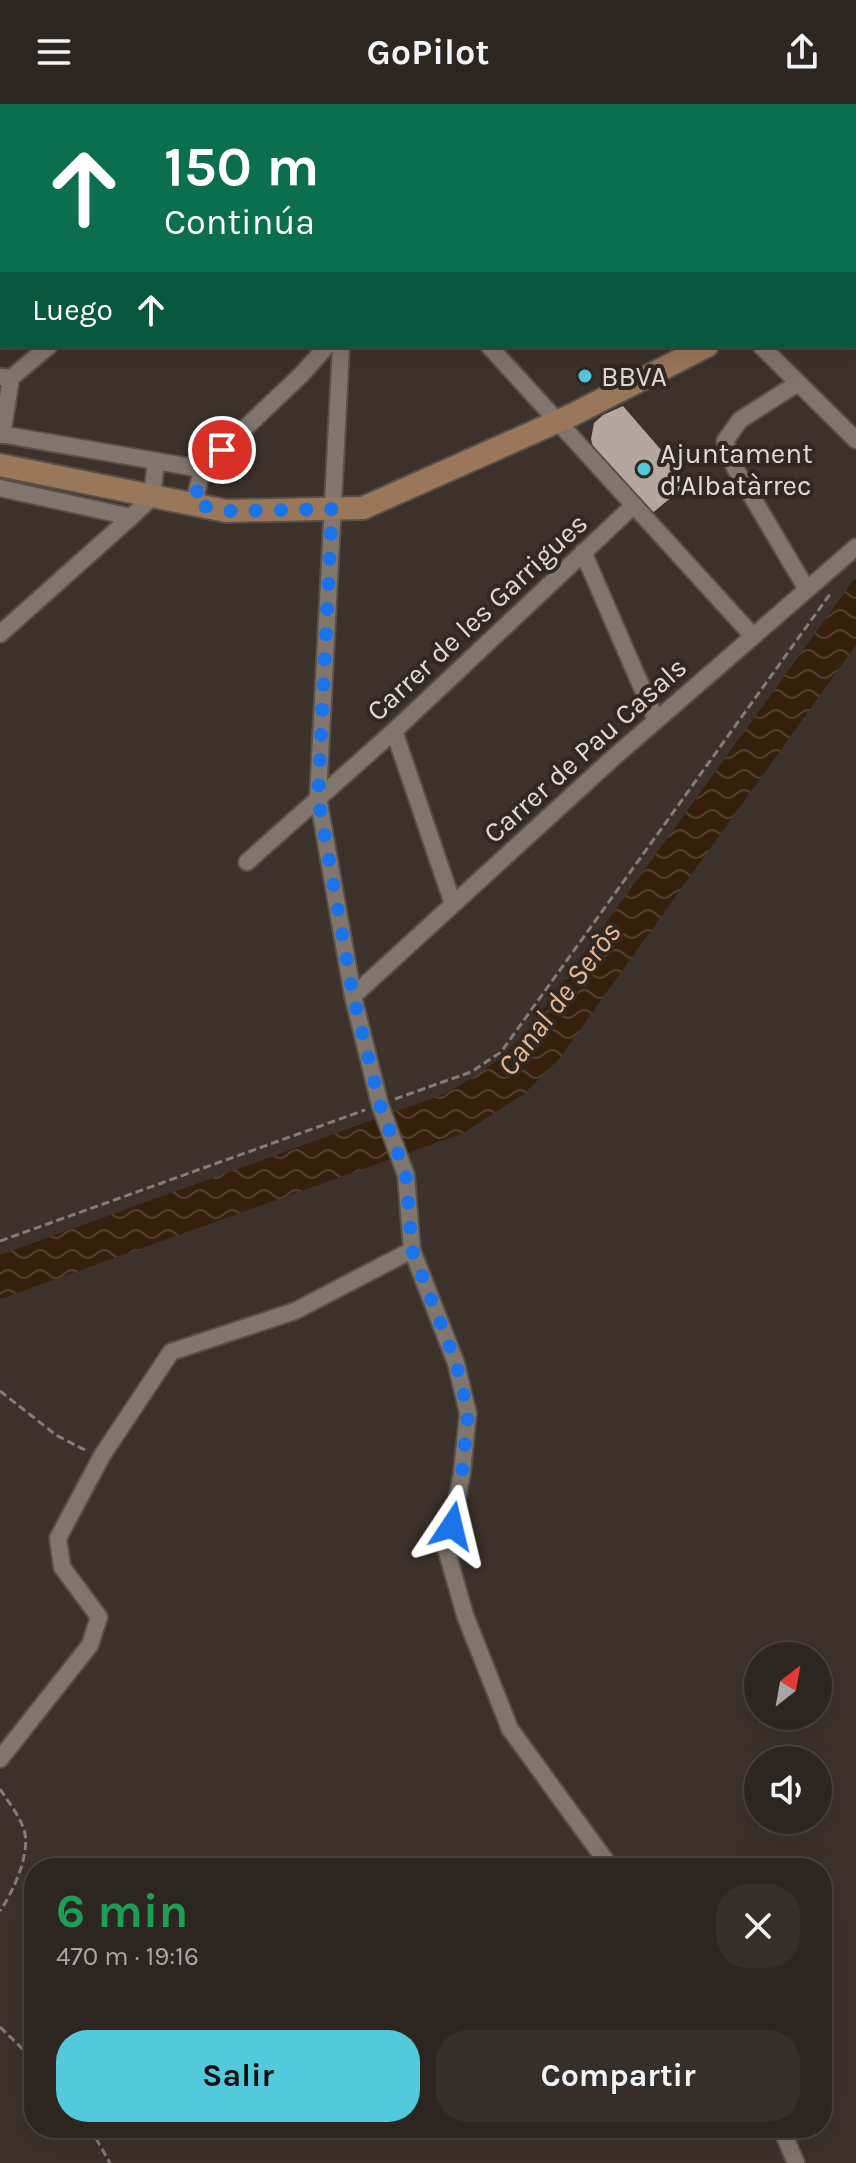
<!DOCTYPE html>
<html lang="es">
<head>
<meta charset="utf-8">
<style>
  body { margin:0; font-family:Karla,sans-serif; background:#352e29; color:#f1f3f6; height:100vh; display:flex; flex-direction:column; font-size:30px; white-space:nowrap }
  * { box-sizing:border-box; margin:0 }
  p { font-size:26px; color:#a7a5a5 }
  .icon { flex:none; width:44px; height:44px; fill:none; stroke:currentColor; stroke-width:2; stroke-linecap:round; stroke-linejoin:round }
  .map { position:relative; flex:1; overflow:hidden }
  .drawer { position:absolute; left:24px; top:1754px; width:808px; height:280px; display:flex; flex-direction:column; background:#2d2620; border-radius:32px; box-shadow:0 8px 32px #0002,0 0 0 2px #48433e }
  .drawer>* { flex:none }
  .hud { position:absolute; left:0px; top:0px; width:856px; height:244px; box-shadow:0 8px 32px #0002,0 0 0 2px #48433e; background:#0b6e4f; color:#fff; overflow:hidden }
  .needle { width:52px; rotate:31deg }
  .tools { position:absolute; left:744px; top:1538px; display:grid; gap:16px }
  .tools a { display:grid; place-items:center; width:88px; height:88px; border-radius:50%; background:#2d2620; box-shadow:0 8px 32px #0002,0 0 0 2px #48433e; font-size:40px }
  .pin { position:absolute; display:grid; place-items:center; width:68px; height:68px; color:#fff; margin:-34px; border:4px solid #fff; border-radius:50%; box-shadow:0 2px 8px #0007 }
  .me { position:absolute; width:88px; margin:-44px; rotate:10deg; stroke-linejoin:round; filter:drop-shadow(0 0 6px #0008) }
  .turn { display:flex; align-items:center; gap:28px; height:168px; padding:0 32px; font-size:36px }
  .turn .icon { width:104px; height:104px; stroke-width:2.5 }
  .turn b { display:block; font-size:56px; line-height:68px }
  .then { display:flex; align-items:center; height:76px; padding:0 32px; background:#0003; gap:16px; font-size:30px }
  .round { display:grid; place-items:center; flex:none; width:84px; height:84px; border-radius:32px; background:#352e29 }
  .summary { display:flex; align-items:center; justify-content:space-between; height:136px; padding:0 32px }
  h1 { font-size:48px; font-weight:700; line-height:60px; color:#1e9e55 }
  .primary-button { display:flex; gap:16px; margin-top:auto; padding:16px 32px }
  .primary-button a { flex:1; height:92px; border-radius:32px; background:#53cadc; color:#111; font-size:32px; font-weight:700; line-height:92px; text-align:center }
  .primary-button a+a { background:#352e29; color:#f1f3f6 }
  header { display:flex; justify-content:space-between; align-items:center; height:104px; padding:0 32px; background:#2d2620; font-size:36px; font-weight:700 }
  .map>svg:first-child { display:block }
</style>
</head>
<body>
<header><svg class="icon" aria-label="menu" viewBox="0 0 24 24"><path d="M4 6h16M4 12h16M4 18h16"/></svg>GoPilot<svg class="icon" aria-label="share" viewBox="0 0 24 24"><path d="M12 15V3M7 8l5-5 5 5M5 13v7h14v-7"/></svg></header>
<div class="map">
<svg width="856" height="2059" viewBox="0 0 856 2059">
  <defs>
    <pattern id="water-waves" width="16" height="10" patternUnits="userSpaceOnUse" patternTransform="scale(2)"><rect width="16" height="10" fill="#361f0b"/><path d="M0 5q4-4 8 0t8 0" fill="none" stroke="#533f2e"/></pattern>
  </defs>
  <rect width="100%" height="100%" fill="#3c322b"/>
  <!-- water -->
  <path fill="url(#water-waves)" d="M856,473v68l-297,414 -35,35 -61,39 -463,166v-44l444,-161c35,-18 64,-39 89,-70z"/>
  <!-- building -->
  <path fill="#b3a79f" d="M623,302l71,82 -6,4 -4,-5 -34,28 -57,-68 -2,-8 3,-16 9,-8z"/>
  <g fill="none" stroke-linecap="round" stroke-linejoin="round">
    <!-- street casing -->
    <g stroke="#585049" stroke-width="20">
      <path id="street" d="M286,0l2,2
        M427,0l1,2
        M754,0l1,2
        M189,2l2,-2
        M301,2l1,-2
        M541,2l1,-2
        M579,2l2,-2
        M0,126l2,-1
        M854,127l2,3
        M341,242l-23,451 35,199 27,109 26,70 6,75 44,113 12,50 -6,60 -15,79 18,63 45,114 101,139
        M489,242l263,289
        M761,242l95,94
        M0,273l11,1 -9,57
        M11,274l38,-32
        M798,279l-58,37 -15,21 10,27 71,120
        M0,330l202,35
        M0,384l131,29 21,-20 4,-35
        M194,400l8,-35 100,-95 25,-28
        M583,448l73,168
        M0,530l131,-117
        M394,627l59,173
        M247,758l147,-131 240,-226
        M353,892l260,-238 243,-211
        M0,1655l90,-114 9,-28 -37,-50 -4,-29 45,-84 68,-102 124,-41 117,-61
        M781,2024l15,35"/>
    </g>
    <!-- secondary casing -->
    <g stroke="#585049" stroke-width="26">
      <path id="secondary" d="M854,170l2,-1
        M0,361l226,46 137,-3 209,-93 135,-69"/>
    </g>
    <!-- path -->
    <path stroke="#847c76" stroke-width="3" stroke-dasharray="8 4" stroke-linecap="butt" d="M395,995l76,-27 30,-20 329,-458
      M0,1137l365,-131
      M0,1287l56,44 29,15
      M0,1685c8,12 18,25 23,38 10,23 -10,65 -23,84
      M0,1923l34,33
      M90,2024l20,35"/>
    <!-- street -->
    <use href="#street" stroke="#81766e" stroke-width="16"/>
    <!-- secondary -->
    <use href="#secondary" stroke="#9a7758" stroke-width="22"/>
  </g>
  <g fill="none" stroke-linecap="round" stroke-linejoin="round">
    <!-- route -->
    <path stroke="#1a73e8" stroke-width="14" stroke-dasharray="0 25.2" d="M222,346l-20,19 -8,35 32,7 106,-2 -14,288 35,199 27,109 26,70 6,75 44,113 12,50 -6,60 -10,53"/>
  </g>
  <!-- markers -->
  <g fill="#53cadc" stroke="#312821" stroke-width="3">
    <circle cx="585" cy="272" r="8"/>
    <circle cx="644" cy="365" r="8"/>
  </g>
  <g text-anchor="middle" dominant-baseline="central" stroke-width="8" stroke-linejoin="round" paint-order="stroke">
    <!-- poi labels -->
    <g font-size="28" fill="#e0dad5" stroke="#312821" text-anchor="start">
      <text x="601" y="272">BBVA</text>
      <text x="660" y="349">Ajuntament<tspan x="660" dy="32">d'Albatàrrec</tspan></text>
    </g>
    <!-- street labels -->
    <g font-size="28" fill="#e0dad5" stroke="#312821">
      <text transform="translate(477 513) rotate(-43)">Carrer de les Garrigues</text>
      <text transform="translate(585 646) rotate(-42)">Carrer de Pau Casals</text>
    </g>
    <!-- water labels -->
    <g font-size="30" font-style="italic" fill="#e9b690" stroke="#312821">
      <text transform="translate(559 895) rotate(-53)">Canal de Seròs</text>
    </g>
  </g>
</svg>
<div class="tools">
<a><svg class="needle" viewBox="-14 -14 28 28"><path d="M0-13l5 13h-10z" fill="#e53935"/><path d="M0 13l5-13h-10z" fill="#a7a5a5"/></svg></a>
<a><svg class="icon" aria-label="sound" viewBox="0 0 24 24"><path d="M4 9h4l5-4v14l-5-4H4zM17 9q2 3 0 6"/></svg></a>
</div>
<div class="pin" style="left:222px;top:346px;background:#d93025"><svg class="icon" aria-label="arrive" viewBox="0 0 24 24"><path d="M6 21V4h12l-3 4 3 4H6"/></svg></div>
<svg class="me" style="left:452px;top:1422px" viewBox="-20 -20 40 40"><path d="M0-17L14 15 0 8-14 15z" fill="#1a73e8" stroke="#fff" stroke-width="4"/></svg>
<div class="hud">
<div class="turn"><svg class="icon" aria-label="ahead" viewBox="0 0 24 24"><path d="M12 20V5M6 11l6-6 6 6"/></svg><div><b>150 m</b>Continúa</div></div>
<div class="then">Luego<svg class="icon" aria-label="ahead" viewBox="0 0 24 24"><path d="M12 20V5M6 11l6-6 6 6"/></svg></div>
</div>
<section class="drawer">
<div class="summary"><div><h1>6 min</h1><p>470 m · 19:16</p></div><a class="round"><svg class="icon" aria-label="close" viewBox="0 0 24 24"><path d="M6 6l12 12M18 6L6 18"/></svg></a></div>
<div class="primary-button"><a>Salir</a><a>Compartir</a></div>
</section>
</div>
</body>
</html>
